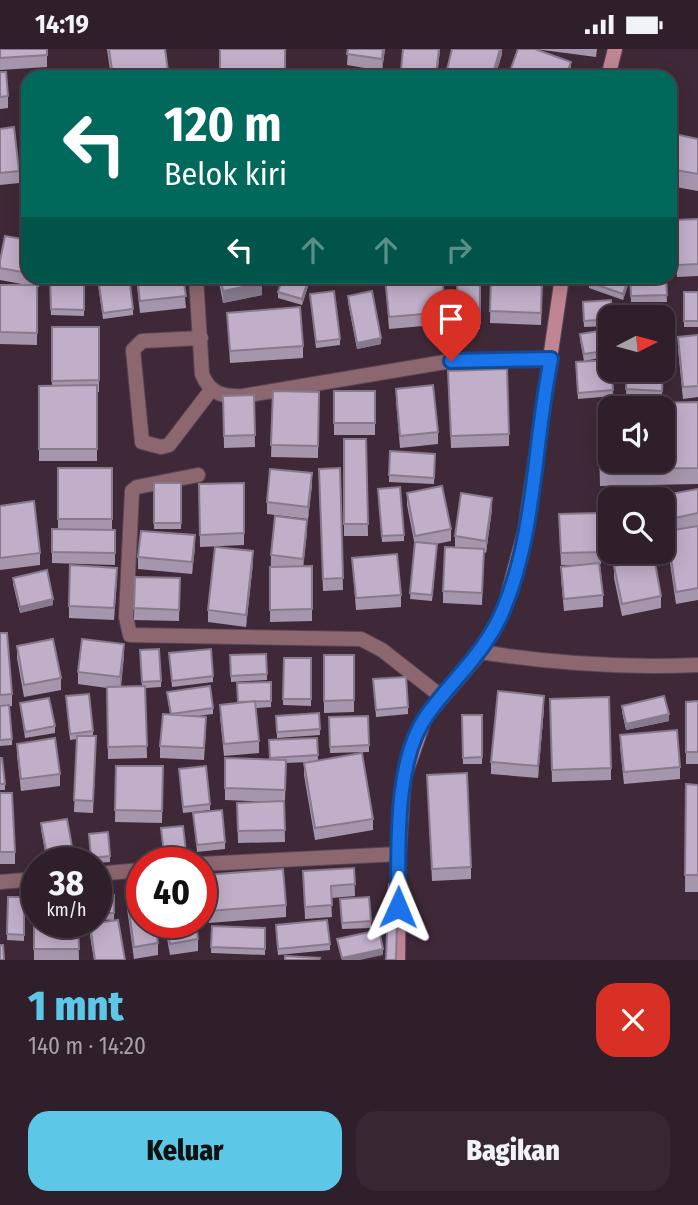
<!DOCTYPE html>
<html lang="id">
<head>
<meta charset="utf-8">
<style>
  body { margin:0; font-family:"Fira Sans Condensed",sans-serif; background:#372732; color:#f1f3f6; height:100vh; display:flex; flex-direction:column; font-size:26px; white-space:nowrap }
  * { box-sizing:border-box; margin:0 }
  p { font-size:23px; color:#a7a2a8 }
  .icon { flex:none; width:38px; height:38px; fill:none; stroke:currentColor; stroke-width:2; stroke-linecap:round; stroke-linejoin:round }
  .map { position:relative; height:911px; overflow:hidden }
  .side { display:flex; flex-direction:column; background:#2f1f2a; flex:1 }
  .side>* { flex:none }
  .banner { position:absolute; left:21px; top:21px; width:656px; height:214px; border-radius:21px; box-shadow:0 4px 18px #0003,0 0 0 2px #4a3d47; background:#00695c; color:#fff; overflow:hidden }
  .needle { width:46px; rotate:84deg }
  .buttons { position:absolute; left:598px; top:256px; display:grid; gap:14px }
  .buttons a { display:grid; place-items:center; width:77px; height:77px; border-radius:14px; background:#2f1f2a; box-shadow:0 4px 18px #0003,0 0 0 2px #4a3d47; font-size:35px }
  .speed { position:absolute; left:21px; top:798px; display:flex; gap:14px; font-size:35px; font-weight:700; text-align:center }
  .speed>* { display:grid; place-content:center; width:91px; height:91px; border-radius:50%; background:#2f1f2a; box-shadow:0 4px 18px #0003,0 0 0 2px #4a3d47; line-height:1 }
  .speed small { font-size:18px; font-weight:400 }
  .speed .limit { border:10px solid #d22; background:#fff; color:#111 }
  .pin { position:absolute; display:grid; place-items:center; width:60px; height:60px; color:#fff; margin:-72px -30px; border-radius:50% 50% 50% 0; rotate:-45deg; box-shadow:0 0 7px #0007 }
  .pin .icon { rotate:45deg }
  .me { position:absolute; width:77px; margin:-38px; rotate:1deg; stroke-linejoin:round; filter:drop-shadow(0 0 5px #0008) }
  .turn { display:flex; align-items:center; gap:24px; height:147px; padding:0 28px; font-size:32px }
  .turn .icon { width:91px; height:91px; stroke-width:2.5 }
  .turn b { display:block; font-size:49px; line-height:60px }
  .lanes { display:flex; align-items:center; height:66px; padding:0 28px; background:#0003; justify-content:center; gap:35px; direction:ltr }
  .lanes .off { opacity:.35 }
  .round { display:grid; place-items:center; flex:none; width:74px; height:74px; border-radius:21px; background:#372732 }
  .headline { display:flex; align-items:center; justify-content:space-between; height:119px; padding:0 28px }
  h1 { font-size:42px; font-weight:800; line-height:52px; color:#5dc7e8 }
  .button { display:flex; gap:14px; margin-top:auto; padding:14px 28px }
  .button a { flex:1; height:80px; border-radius:21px; background:#5dc7e8; color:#111; font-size:28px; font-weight:800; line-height:80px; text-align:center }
  .button a+a { background:#372732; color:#f1f3f6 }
  .status { display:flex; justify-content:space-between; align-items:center; height:49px; padding:0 35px; background:#2f1f2a; direction:ltr }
  .status svg { height:19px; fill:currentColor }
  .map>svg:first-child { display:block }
</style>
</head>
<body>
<div class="status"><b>14:19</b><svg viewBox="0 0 49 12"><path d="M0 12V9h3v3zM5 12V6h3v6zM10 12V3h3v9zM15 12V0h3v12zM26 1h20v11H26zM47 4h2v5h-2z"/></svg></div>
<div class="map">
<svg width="698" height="911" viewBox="0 0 698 911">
  <rect width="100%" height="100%" fill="#3f2938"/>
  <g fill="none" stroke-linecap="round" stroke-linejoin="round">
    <!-- street casing -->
    <g stroke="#5b4755" stroke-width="16">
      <path id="street" d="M196,228l6,97c8,20 21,23 41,22l208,-35 100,-2
        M201,289l-59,3 -9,9 9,92 19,5 8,-2 42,-55
        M198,426l-61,12 -5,4 -6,126 4,18 231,4 21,11 60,47
        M481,603c74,12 142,16 217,13
        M201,815l198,-10
        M96,825l46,-4
        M0,833l37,-3"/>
    </g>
    <!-- secondary casing -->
    <g stroke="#5b4755" stroke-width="16">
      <path id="secondary" d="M608,28l7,-28
        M398,911l1,-106 5,-76 21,-60 56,-66 23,-43 21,-79 37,-253"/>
    </g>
    <!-- street -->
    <use href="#street" stroke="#8d6770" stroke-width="14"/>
    <!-- secondary -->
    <use href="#secondary" stroke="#c08593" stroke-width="14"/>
  </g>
  <!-- wall -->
  <path fill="#a696ad" d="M0,0h47v18l-47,3z
    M107,0h58l3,28h-57z
    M348,0h37l-3,22 -35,-6z
    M440,0l-3,28h-61h25v-6z
    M502,0v5l-7,23h-49v-3z
    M535,0h62l-1,8z
    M0,23l8,24v12l-8,1z
    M670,54l6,18 -3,13 25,5v52l-28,-5z
    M0,80l19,42v12l-19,2z
    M28,122v27h-3z
    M20,154h8v35h-8z
    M698,170v57l-21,1 -2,-46z
    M28,191v37h13l-2,10h-2v58l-37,-1v-59h27l-27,-5v-19z
    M50,228h34v39l-33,-1z
    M97,228l36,32v6l-30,4z
    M136,228h47l3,31 -46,5z
    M218,228h43l1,18 -39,8z
    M311,228l-9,28 -24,-7v-6z
    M385,228l61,35v12l-57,5z
    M491,228h52l-2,48 -51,-2z
    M630,228h36l1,25h-36z
    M457,229h23v51h-23z
    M589,233l39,3 -5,15 -34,-12z
    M684,243h14v35h-14z
    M310,245l30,45v6l-24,3z
    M348,247l33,48 -24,5 -9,-47z
    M583,259l28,9v9l-27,1z
    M227,264l76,33v12l-73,5z
    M663,268h5l-1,13h-4z
    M52,278h47v65h-2v69h-58v-75l13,-1z
    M611,280v27l-27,5 -4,-21v-6z
    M663,284l6,7 -2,19 -4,-1z
    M698,286v62l-15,2 -5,-50v-12z
    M576,319l36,1 1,27 -35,3z
    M627,320h36l-1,28 -36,-1z
    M448,322l61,63v12l-58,2z
    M396,340l42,43v12l-38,4 -4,-48z
    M273,342l46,1 -1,66 -47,-1z
    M334,342h41v44h-41z
    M254,346l1,52 -31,1 -1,-52z
    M698,353v82l-98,2 -2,-82z
    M344,390h22l2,97h-24z
    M390,402l45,3 -1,30 -45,-2z
    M58,419h54v62h3v35l-63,-2v-34h6z
    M340,419l3,122 -20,1 -4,-110z
    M154,434h27v46h-27z
    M244,434v62l-44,2 -1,-63z
    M312,436l-4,34 -41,-5v-12z
    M698,440v111l-22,4 -9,-61v-12l3,-1 -5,-23v-12z
    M407,444l44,36v12l-15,3 1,6 -5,51 -22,-2 5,-53 -8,-41z
    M378,446l26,40v6l-22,1z
    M0,457l40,47v12l-40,5z
    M492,460l-6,44 -2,-1 -2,53 -39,-2v-12l12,-44v-11z
    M600,464l1,51h-1l3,31v12l-39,4 -3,-32v-12l20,-2h-20l-2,-51z
    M307,483l-4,34h9v55l-42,1 1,-67z
    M195,498l-3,27 -54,-5v-12z
    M632,502h29v4l-28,4z
    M352,509l49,37v12l-45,3z
    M253,514l-7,64 -38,-5v-12z
    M614,517l47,30v12l-39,8 -8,-38z
    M135,528l45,1 -1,43 -45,-1z
    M13,529l40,27 -33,8 -7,-29z
    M117,531l-3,40 -45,-2v-12z
    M0,584l12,61v12h-3l3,33v6l-12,1z
    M17,597l44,32v12l-37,7 -7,-39z
    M140,601l21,31v6l-16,1 2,70 -39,1 -1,-71 -29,-4v-12l46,-16 -3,31 21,-1z
    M169,604l44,23v6l-41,5z
    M266,605l1,26 -36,2 -1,-27z
    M324,606h30v57l-30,1z
    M284,609h27v48l-28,-1z
    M373,630l35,28v7l-32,3z
    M271,633v25l-15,1 3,33v12l-35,3 -4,-39v-12l18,-2 -1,-20z
    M167,643l46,16v6l-15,2 8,13 -2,31 -44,-2v-12l10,-32z
    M66,647l27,35v5l3,12 -3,65 -19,-1 3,-73 -7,1z
    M550,650l61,69v12l-59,2z
    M698,652v63h-12v-62z
    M20,654l35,23v7l-30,5z
    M622,657l47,15 -43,9 -4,-18z
    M544,659l-6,70 -47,-4v-12z
    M319,664l1,22 -43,3 -1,-22z
    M462,666h20v49h-19z
    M329,668l40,28v7l-39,1z
    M620,686l60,32v12l-56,5 -4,-37z
    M317,689l1,22 55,59v11l-58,10 -11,-65v-12l3,-1 -21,1 -1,39h-1l1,40 -47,1 -1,-40 37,-1 -49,-2v-42l44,1v-19z
    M17,695l43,30v12l-39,5 -4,-36z
    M0,709l5,26v6h-5z
    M116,717h47l-1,57 -47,-1z
    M179,720l31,35v6l-27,3z
    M427,726l44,92v12l-39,2z
    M686,735l12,1v107h-13z
    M0,744l15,59v12h-15z
    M193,764l32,29v7l-28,3z
    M41,774l33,35v5h-27l-6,-34z
    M161,779l25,24v6l-22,2z
    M89,785l21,22v6l-14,1h-5z
    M354,819l1,28 -24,2 1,19 -27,2 -2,-48z
    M206,826l80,30v12l-77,6z
    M34,837l44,36 1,38h-45z
    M126,840l32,54v12l-24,4 -8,-58z
    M96,845l18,1v25l-18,-1z
    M8,848h16v44l-17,-1z
    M340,856l31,16v7l-29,1z
    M164,873h32l2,17v12l-28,4z
    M90,875l35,36h-31l-4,-24z
    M212,877l53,2v27l-54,-2z
    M276,883l54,12v6l-52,5z"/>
  <!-- shaded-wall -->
  <path fill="#877a8d" d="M383,0h2l-3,22v-12z
    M439,0h1l-3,28h-1z
    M500,0h2v5l-7,23h-3z
    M571,13v12l-2,3h-4z
    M676,55v17l-6,28v-16z
    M309,228h2l-9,28v-6z
    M628,230v6l-5,15v-6z
    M262,234v12l-39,8v-12z
    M381,289v6l-24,5v-6z
    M312,424v12l-4,34v-12z
    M492,449v11l-6,44v-12z
    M307,471v12l-4,39v-12z
    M195,486v12l-3,27v-12z
    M253,502v12l-7,64v-12z
    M53,550v6l-33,8v-6z
    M124,595v12l-4,33v-12z
    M544,647v12l-6,70v-12z
    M669,665v7l-43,9v-6z
    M383,900v6l-23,5h-18v-2z"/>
  <!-- building -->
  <path fill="#c1afc9" stroke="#877a8d" stroke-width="2" fill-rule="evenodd" d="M0,0h47v6l-47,3z
    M109,0h56l3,22 -40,6h-15z
    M220,0h65v28h-65z
    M348,0h35l-1,10 -35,-5z
    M403,0h36l-3,26 -35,-4z
    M452,0h48l-8,28h-33l-13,-3z
    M518,0h17l36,13 -6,15h-46l-10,-3z
    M0,23h6l2,24 -8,1z
    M376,26l33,2h-33z
    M670,54l6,1 -6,29z
    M27,60h1v39z
    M14,78l5,44 -19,2v-44z
    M670,84l28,6v35l-28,-5z
    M28,122v21h-3z
    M20,154h8v28l-8,1z
    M698,170v45l-21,1 -2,-45z
    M5,187l23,4v33l-28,-5v-7z
    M50,228h34v33l-33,-1z
    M98,228h31l4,32 -30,4z
    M137,228h46l3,19 -46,5z
    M220,228h41l1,6 -39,8z
    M283,228h26l-7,22 -24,-7z
    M385,228h57l4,35 -57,5z
    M491,228h51l-1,36 -51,-2z
    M591,228h30l7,2 -5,15 -34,-12z
    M630,228h36l1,18 -36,1z
    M457,229h23v45h-23z
    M0,236h37v48l-37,-1z
    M334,242l6,48 -24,3 -6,-48z
    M372,242l9,47 -24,5 -9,-47z
    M684,243h14v29h-14z
    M611,251l1,17h-1v2l-27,2 -1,-19z
    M300,258l3,39 -73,5 -3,-38z
    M629,258l39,4 -1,13h-4v-7h-34z
    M52,278h47v53l-47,1z
    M611,280v21l-27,4 -4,-20z
    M663,284l6,1 -2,18h-4z
    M698,286v51l-15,1 -5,-50z
    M611,311l2,30 -35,3 -2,-31z
    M507,320l2,65 -58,2 -3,-65z
    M627,320h36l-1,22 -36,-2z
    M97,336v64h-58v-63z
    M433,336l5,47 -38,4 -4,-47z
    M273,342l46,1 -1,54 -47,-1z
    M334,342h41v32h-41z
    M254,346l1,40 -31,1 -1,-40z
    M698,353v66l-98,1 -2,-65zM611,359h52v52h-52z
    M344,390h22l2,85h-24z
    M390,402l45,3 -1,24 -45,-3z
    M58,419h54v51h-54z
    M340,419l3,110 -20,1 -4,-110z
    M270,420l42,4 -4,34 -41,-5z
    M154,434h27v40h-27z
    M244,434v50l-44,2 -1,-51z
    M442,437l9,43 -36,7 -8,-43z
    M400,438l4,48 -22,1 -4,-47z
    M698,440v24l-28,6 -5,-24z
    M461,444l31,5 -6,43 -31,-5z
    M34,452l6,52 -40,5v-52z
    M600,464l1,39 -40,1 -2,-39z
    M275,467l32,4 -4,39 -32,-4z
    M698,477v62l-22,4 -9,-61z
    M52,480l63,1v23l-63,-1z
    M141,482l54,4 -3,27 -54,-5z
    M415,493l22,2 -5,51 -22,-2z
    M215,498l38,4 -7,64 -38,-5z
    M445,498l39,2 -2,44 -39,-2z
    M397,505l4,41 -45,3 -4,-40z
    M654,508l7,39 -39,8 -8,-38z
    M599,514l4,32 -39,4 -3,-32z
    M70,516l47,3 -3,40 -45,-2z
    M312,517v43l-42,1v-43z
    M47,521l6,29 -33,8 -7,-29z
    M135,528l45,1 -1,32 -45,-2z
    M0,584h7l5,61 -12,1z
    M53,590l8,39 -37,7 -7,-39z
    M82,590l42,5 -4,33 -42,-5z
    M159,600l2,32 -19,1 -2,-32z
    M211,600l2,27 -41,5 -3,-28z
    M266,605l1,20 -36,2 -1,-21z
    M324,606h30v45l-30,1z
    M284,609h27v41h-28z
    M406,628l2,30 -32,3 -3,-31z
    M271,633v19l-33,1 -1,-19z
    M145,637l2,60 -39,1 -1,-60z
    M210,637l3,22 -42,6 -4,-22z
    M498,642l46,5 -6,70 -47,-4z
    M89,645l4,37 -23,3 -4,-38z
    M664,647l5,18 -43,10 -4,-18z
    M609,648l2,71 -59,2 -2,-71z
    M49,649l6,28 -30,6 -5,-29z
    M255,652l4,40 -35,3 -4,-39z
    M698,652v51h-12v-50z
    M9,656l3,34 -12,1v-34z
    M319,664l1,16 -43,3 -1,-16z
    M163,665l43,3 -2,31 -44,-2z
    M462,666h20v42l-19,1z
    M368,667l1,29 -39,2 -1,-30z
    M677,681l3,37 -56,5 -4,-37z
    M77,687h19l-3,65 -19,-1z
    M55,689l5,36 -39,5 -4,-35z
    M317,689l1,17 -48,3 -1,-18z
    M362,704l11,66 -58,9 -11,-65z
    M0,709h2l3,26h-5z
    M225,709l61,2 -1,30 -60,-2z
    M116,717h47l-1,45 -47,-1z
    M206,717l4,38 -27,3 -4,-38z
    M467,724l4,94 -39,2 -5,-94z
    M686,735l12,1v90h-13z
    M0,744h12l3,59h-15z
    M284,752l1,29 -47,1 -1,-28z
    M222,761l3,32 -28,3 -4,-32z
    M67,770l7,39 -26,4 -7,-39z
    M183,777l3,26 -22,2 -3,-26z
    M108,783l2,24 -19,2 -2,-24z
    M354,819l1,16 -24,2 1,19 -27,2 -2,-36z
    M283,820l3,36 -77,6 -3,-36z
    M389,835h9l-2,76h-10z
    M34,837h3v36h41l1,27h-45z
    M142,838v35h13l3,21 -24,4 -8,-58z
    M96,845l18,1v18h-18z
    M8,848h16v38l-17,-1z
    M369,848l2,24 -29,2 -2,-24z
    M118,871l7,40h-30l-5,-36z
    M327,871l3,24 -52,5 -2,-24z
    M166,873h30l2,17 -28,5z
    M212,877l53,2v21l-54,-2z
    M379,881l4,19 -41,9 -5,-19z
    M0,896h3l1,15h-4z
    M285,907l35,2 -1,2h-34z"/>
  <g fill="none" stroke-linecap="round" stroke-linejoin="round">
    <!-- route casing -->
    <g stroke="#114b97" stroke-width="18">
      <path id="route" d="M398,858c1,-57 -5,-144 29,-192 26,-36 60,-64 77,-107 32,-77 30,-167 47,-249l-100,2"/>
    </g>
    <!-- route -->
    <use href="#route" stroke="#1a73e8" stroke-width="12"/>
  </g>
</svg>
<div class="buttons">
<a><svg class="needle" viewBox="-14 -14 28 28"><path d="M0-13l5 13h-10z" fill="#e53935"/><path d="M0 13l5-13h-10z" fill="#a7a2a8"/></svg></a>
<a><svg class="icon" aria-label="sound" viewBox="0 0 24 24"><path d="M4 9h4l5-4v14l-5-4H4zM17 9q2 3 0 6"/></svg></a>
<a><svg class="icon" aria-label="search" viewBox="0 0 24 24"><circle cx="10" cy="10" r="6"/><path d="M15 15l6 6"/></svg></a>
</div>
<div class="speed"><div>38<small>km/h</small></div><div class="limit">40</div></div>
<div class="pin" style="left:451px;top:312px;background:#d93025"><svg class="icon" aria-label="arrive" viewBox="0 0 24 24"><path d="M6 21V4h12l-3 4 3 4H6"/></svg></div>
<svg class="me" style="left:398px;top:858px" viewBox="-20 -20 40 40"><path d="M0-17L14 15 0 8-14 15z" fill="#1a73e8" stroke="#fff" stroke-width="4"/></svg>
<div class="banner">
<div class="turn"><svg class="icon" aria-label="left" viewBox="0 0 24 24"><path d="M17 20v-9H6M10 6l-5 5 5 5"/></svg><div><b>120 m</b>Belok kiri</div></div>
<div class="lanes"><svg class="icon" aria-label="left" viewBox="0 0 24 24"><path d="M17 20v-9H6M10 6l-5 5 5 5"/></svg><svg class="icon off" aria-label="ahead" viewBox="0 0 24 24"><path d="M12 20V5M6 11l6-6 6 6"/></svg><svg class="icon off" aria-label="ahead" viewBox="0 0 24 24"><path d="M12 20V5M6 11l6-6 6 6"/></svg><svg class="icon off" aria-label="right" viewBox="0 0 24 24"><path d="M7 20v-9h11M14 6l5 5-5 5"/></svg></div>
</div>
</div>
<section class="side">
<div class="headline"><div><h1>1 mnt</h1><p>140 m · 14:20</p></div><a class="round" style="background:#d93025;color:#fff"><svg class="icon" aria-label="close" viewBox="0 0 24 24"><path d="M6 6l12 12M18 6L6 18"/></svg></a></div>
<div class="button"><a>Keluar</a><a>Bagikan</a></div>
</section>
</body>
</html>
